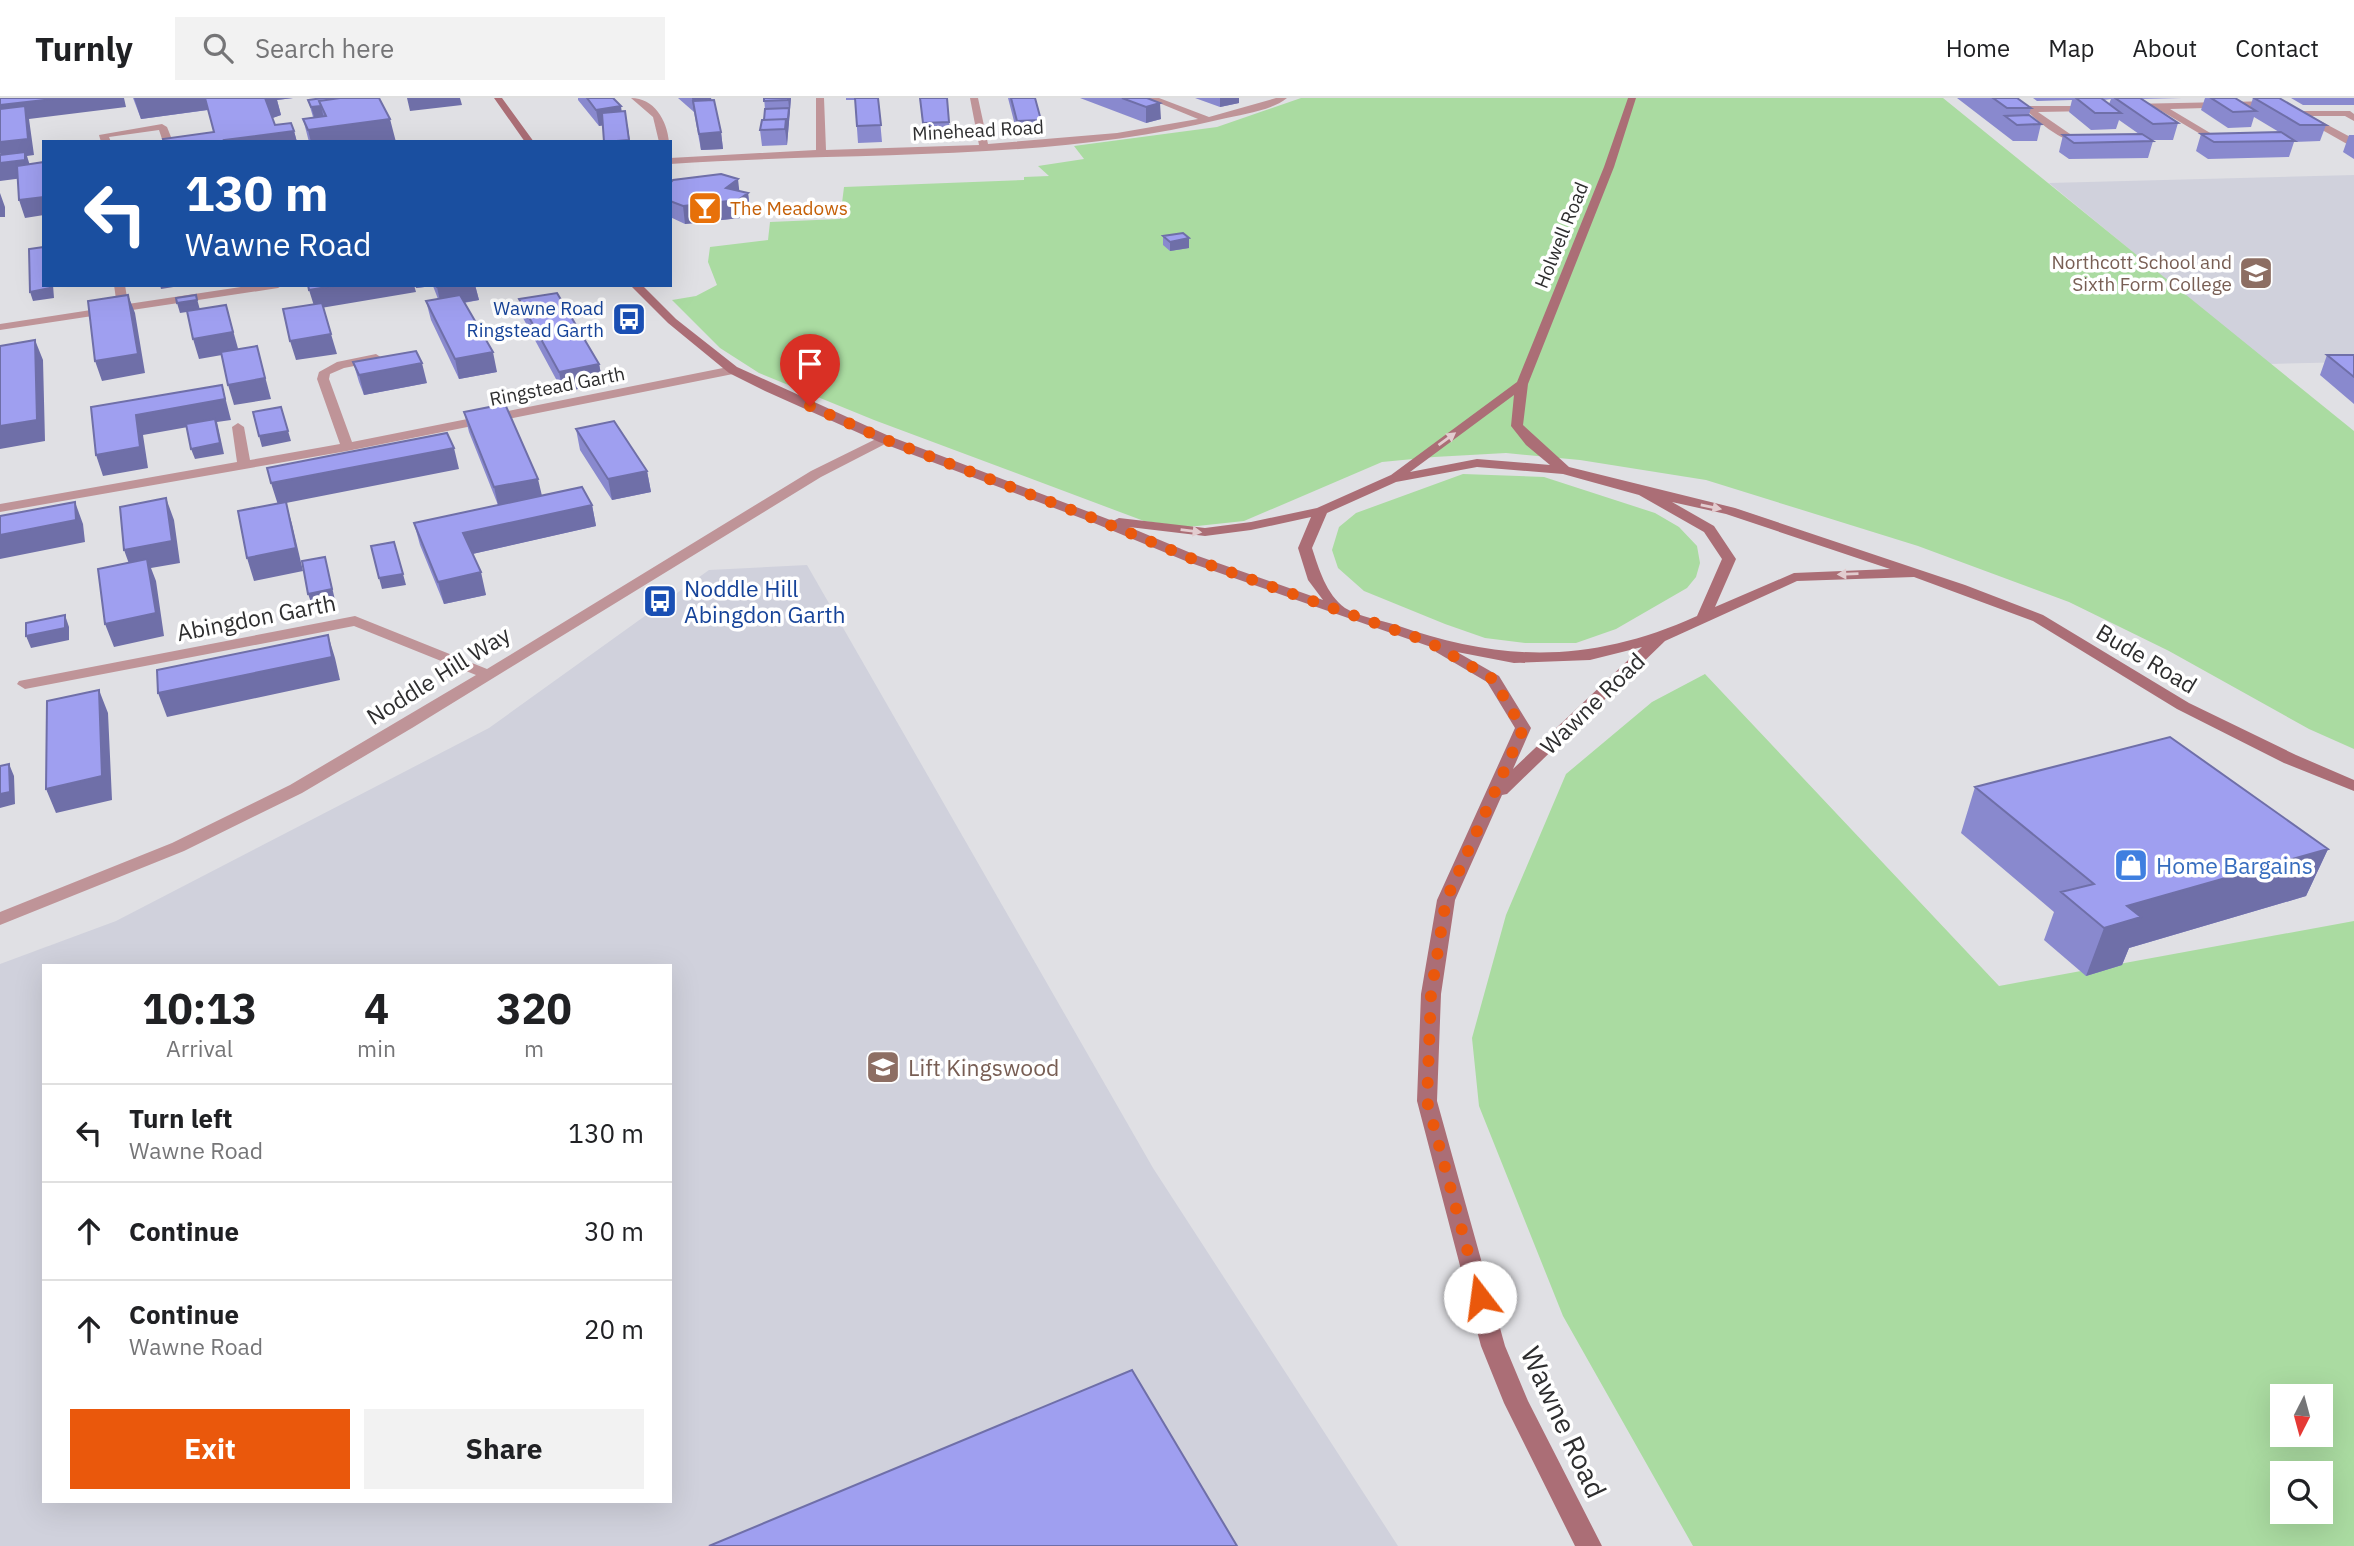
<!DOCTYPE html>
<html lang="en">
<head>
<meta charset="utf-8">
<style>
  body { margin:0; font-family:"IBM Plex Sans",sans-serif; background:#f2f2f2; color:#202124; height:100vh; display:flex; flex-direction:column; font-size:26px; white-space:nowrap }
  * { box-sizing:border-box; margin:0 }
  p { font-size:23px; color:#757577 }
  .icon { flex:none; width:38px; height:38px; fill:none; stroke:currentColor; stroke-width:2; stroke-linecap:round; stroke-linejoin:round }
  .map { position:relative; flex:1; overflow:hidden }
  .details { position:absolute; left:42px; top:866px; width:630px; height:539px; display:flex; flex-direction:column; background:#fff; border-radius:0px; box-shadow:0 7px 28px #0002 }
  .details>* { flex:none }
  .hud { position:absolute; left:42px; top:42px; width:630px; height:147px; border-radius:0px; box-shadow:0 7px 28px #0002; background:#1a4fa0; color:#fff; overflow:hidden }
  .needle { width:46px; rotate:186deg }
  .buttons { position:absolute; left:2270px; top:1286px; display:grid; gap:14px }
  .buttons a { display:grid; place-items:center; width:63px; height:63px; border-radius:0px; background:#fff; box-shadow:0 7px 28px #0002; font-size:35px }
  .pin { position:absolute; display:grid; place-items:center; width:60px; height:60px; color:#fff; margin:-72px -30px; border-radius:50% 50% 50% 0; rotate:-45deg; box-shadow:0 0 7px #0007 }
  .pin .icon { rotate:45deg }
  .me { position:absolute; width:77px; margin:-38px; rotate:345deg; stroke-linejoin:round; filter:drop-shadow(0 0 5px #0008) }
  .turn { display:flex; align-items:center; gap:24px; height:147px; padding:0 28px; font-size:32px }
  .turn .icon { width:91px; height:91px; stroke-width:2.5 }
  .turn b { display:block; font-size:49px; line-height:60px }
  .eta { display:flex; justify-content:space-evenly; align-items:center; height:119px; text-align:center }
  .eta b { font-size:42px; font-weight:800; line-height:49px }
  .button { display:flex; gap:14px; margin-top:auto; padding:14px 28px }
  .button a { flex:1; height:80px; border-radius:0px; background:#ea580c; color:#fff; font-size:28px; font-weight:800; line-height:80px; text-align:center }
  .button a+a { background:#f2f2f2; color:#202124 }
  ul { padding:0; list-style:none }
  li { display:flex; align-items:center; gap:21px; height:98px; padding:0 28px; border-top:2px solid #e0e0e0 }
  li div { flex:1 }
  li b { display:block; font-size:26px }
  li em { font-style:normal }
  header { display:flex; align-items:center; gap:42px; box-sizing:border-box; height:98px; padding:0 35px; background:#fff; border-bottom:2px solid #e0e0e0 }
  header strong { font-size:33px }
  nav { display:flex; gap:38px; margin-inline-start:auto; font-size:24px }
  .search { width:490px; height:63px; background:#f2f2f2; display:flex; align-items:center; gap:18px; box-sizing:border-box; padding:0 24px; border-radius:0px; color:#757577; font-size:26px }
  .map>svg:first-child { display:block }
</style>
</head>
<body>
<header>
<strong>Turnly</strong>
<div class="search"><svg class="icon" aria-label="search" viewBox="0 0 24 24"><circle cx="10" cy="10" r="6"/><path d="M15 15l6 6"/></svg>Search here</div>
<nav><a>Home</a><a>Map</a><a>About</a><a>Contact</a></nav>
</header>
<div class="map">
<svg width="2354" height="1448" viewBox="0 0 2354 1448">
  <rect width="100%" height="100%" fill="#e0e0e4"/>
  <!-- built -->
  <path fill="#d0d1dc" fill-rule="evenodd" d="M2354,77v187l-85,2 -220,-181z
    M807,467l346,603 245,378h-1398v-582l116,-43 373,-193 220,-158zM44,868h626v536h-626z"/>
  <!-- green -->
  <path fill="#aadba1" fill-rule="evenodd" d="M1301,0h642l411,333v318l-45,-20 -140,-78 -100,-49 -151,-56 -212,-66 -126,-20 -74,-7 -72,4 -52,5 -138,59 -56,6 -44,-6 -270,-101 -115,-47 -39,-25 -48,-48 24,-4 21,-11 -9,-23 2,-15 58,-7 2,-18 70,-3 4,-32 180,-7v-3l25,-1 -11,-10 46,-7 -10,-13 143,-19z
    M1463,376l81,3 111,36 24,14 18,19 3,17 -4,14 -9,11 -71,41 -40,14h-51l-40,-5 -40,-14 -81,-33 -26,-23 -6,-18 7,-23 17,-14z
    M1705,576l294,312 355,-65v625h-661l-130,-230 -84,-210 -7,-68 34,-123 60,-141 86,-72zM2282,1298h38v39h-38zM2282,1376h38v38h-38z"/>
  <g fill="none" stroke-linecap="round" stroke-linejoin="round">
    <!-- street -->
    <path fill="#bf9498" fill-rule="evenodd" d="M631,0c23,0 36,22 38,44h-10l-6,-25z
      M816,0h8l2,52 153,-5 -9,-47h8l10,46 129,-11 81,-14 -51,-21h12l50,19 67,-19h11c-16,13 -45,16 -65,21 -179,44 -368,32 -552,45v-6l146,-8z
      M2274,3l3,1v4l-107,3 52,31 2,2 -5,3 -61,-36 -28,1 -4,-3 4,-3z
      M2095,8v4l-3,1 -54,1 35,24 16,1 2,2c-21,12 -51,-16 -66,-30l4,-3z
      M2302,13h48l4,3v7l-9,-5h-34l43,23v6l-7,-1 -46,-26 -3,-4z
      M162,26l5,3 6,15h-10l-4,-12 -50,7 2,5h-10l-2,-7z
      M114,187h11l3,19 126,-19h29l-5,3 -278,42v-6l117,-18z
      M376,256l6,4 -2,3 -36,7 -14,6 -1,5 23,63 381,-76 6,4 -6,4 -386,77 -347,61v-8l237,-42 -5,-35 6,-4 6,4 6,33 90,-16 -23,-65 2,-7 18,-10z
      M884,337l5,1v6l-68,35 -409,251 -110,65 -118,58 -184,74v-13l172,-69 118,-58 186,-110 -122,-49 -329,63 -8,-5 2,-3 336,-65 132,53 324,-198z"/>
    <!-- secondary -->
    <path fill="#ab6e76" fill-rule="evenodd" d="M494,0h8l32,44h-9z
      M1628,0h8l-22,69 -86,217 -5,41 46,42 166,41 230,77 78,30 146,88 107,52 58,25v11l-70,-28 -107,-54 -144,-88 -119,-44 -117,4 -132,60 -158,153 -5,1 -47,105 -14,94 -4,107 68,245 23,55 74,145h-27l-71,-143 -23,-57 -64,-245 4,-107 16,-94 78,-172 -28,-46 -51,-30 -2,-4 -246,-86 -94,-39 -215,-81 -114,-51 -36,-18 -61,-50 -38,-38h12l34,34 61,48 152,69 224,85 6,-3 86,10 46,-6 66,-14 74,-33 126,-93 87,-215zM1514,297l-3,31 15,19 24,20 -73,-6 -67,13zM1477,369l86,7 76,21 65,37 18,27 -25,57c-104,47 -194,47 -301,9 -15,-5 -37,-8 -51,-17 -19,-14 -26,-39 -33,-60l15,-35 69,-31zM1672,404l54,12 164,55 -96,4 -79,34 21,-48 -22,-33zM1311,419l-13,31 10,32 15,20 -125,-44 -69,-29 76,9 46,-6zM1642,549l-129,122 18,-41 -32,-52 -42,-24 57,11 76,-3z"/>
  </g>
  <!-- wall -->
  <path fill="#8989ce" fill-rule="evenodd" d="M133,0h160l-16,2 4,15 -9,3 3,7 19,6 3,11h-133l50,-10 -6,-22 -67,9z
    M578,0h9l34,13 7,16 2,15h-26l-1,-17 -4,1 -21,-26z
    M678,0h33l10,34 2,17 -22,1 -7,-38z
    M764,0h27l-4,47 -25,1 -2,-16 4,-10 1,-11z
    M846,0h32l4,44 -24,1 -3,-43h-9z
    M920,0l29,24 2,16 -27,1z
    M1008,0h27l6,22 1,16 -24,1z
    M1080,0h67l14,21 -15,4z
    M1195,0h44v5l-19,4z
    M1957,0h60l14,10 -2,7 12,9 -4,17h-24z
    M2033,0h149l-41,1 37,24 -5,17h-22l2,1 -5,17 -79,1 -10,-7 4,-17 76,-1 -20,-14 -3,9 -25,1 -22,-18 3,-12 -35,1zM2111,1l-2,5 -6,-4z
    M2205,0h30l15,9 3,-9h26l47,27 -6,16 -26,1 -5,15 -81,2 -12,-8 5,-17 78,-2 -25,-15 -3,10 -23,1 -27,-18z
    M2291,0h63v7h-51z
    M308,2l88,42h-87l-6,-23 10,-2z
    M2349,37h5v24l-11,-7z
    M670,85l69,8 9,2 2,17 -10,8 -55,6 -15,-7z
    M1163,138l26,2v10l-19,3 -7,-6z
    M415,187h60l4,15 -15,3 33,69 -38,7 -28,-59 -5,-19 12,-2 -5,-13 -17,2z
    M519,201l80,65 4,20 -40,8 -40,-74z
    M2327,257h27v49l-34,-29z
    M353,264l74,21 -63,12 -5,-13z
    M464,314l78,84 50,9 4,21 -124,28 14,41 -42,9 -24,-59 -6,-22 84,-18 -29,-73z
    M576,331l71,42 4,21 -39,8 -32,-50z
    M1975,689l353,62 -22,47 -177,52 -7,17 -36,11 -42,-36 10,-28 -93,-79z"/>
  <!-- shaded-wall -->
  <path fill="#6f6fa8" d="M62,0h62l2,9 -97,12 5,36 -7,1 4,13v8l-31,4v-18l2,-4 -2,-6v-48z
    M134,0h159l-16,2 4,15 -11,4 -5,-17 -124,17z
    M407,0h53l2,7 -52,6z
    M692,0h19l2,11 -19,3z
    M788,0h3l-4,47 -2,-16 4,-21z
    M1220,0h19v5l-19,4z
    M1160,5l1,16 -15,4v-16z
    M321,8l4,16 -9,1 -5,-16z
    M621,8l2,16 -24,4 -3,-16z
    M625,13l5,31h-26z
    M390,21l6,23h-85l-3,-12z
    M294,33l3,11h-72l-1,-2z
    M721,34l2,17 -22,1 -2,-16z
    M738,81l2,18 8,-4 2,17 -10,8 -55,6 -2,-18 43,-18z
    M0,95l5,14v10h-5z
    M44,99v18l-19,3 -6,-18z
    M1189,140v10l-19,3v-9z
    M50,187h3l1,13 -21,3 -3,-9z
    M160,187h26l-25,4z
    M339,187h75l2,7 -101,17 -6,-19z
    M416,187h16l1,1 -17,2z
    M451,187h24l4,15 -38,6 -4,-19z
    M128,197l7,18 10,60 -43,8 -7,-20z
    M196,197l4,15 -20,3 -3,-10z
    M226,207l13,47 -40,7 -6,-20z
    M331,236l6,20 -41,6 -6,-19z
    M35,242l8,20 2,81 -45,8v-23z
    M257,248l14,53 -37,6 -6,-20z
    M493,254l4,20 -38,7 -4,-20z
    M422,265l5,20 -63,12 -5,-20z
    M599,266l4,20 -40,8 -4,-20z
    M222,287l9,35 -14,2 7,32 -29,5 -4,-10 25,-27 -73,13 5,33 -45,8 -7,-21 40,-40z
    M281,309l10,34 -29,6 -3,-11z
    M454,350l5,21 -173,34 6,21 11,47 -49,10 -7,-23 31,-53 -7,-22z
    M647,373l4,21 -39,8 -4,-21z
    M538,381l5,21 -44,9 -5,-22z
    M166,400l8,22 6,43 -29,5 5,13 8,55 -50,11 -9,-23 27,-52 -8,-22z
    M75,404l8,22 2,18 -85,17v-24z
    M592,407l4,21 -128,29 -5,-22z
    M325,459l10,43 -23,5 -4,-11z
    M481,474l5,23 -42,9 -6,-22z
    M403,476l3,11 -24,4 -3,-11z
    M65,517l4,12v13l-38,8 -5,-12z
    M328,537l7,23 5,22 -173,37 -9,-24z
    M99,592l9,23 4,87 -56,13 -10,-24z
    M9,666l5,12 1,28 -15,4v-14z
    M2328,751l-22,47 -177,52 -7,17 -36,11 18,-48 23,-22z"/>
  <!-- building -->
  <path fill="#9f9ff0" stroke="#6f6fa8" stroke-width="2" d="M0,0h62l-62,7z
    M205,0h60l10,27 16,-2 3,8 -70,9 1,2h-61l-1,-3 51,-7z
    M323,0h17l-21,3 2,5 -10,1 -3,-7z
    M340,0h39l11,21 -82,11 -5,-11 23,-3 -7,-15z
    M587,0h26l8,8 -25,4z
    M764,0h24v2l-24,1z
    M855,0h23l3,27 -24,1z
    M920,0h27l2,24 -26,1z
    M1011,0h24l6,22 -24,1z
    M1122,0h25l13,5 -14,4z
    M1993,0h24l14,10h-24z
    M2076,0h25l20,15h-26z
    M2115,0h25l38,25 -25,1z
    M2211,0h24l21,13 -23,1z
    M2254,0h25l47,27h-26z
    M714,2l7,32 -22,2 -6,-33z
    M25,8l3,33 -28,3v-33z
    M789,10l-2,19 -1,-8 -22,1 1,-11z
    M625,13l4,29 -25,2 -2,-29z
    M2029,17l12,9 -24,1 -12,-9z
    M786,21l-1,10 -25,1 2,-10z
    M2281,34l14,9 -81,1 -13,-8z
    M2142,36l11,7 -79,2 -11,-8z
    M25,54v8l-25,3v-8z
    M44,64v35l-25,3 -2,-34z
    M721,76l17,5 -12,9 22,5 -10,7 -55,6 -13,-5v-18l3,-3z
    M1183,135l6,5 -19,4 -7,-6z
    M44,149v38h6v3l-20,4 -1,-43z
    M308,187h31l-30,5z
    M436,187h15l-14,2z
    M557,195l42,71 -40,8 -40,-73z
    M128,197l10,59 -43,7 -7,-60z
    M196,197l1,5 -20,3 -1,-5z
    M460,197l33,57 -38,7 -29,-58z
    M322,205l9,31 -41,7 -7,-32z
    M226,207l7,27 -40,7 -6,-28z
    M35,242l2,80 -37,6v-80z
    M257,248l8,32 -37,7 -7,-33z
    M416,253l6,12 -63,12 -6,-13z
    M2327,257h27v22z
    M222,287l3,14 -89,16 4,32 -44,8 -5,-48z
    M505,306l33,75 -44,8 -30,-75z
    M281,309l7,24 -29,5 -6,-24z
    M215,321l5,24 -29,6 -5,-25z
    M614,323l33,50 -39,8 -32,-50z
    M447,335l7,15 -183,35 -4,-15z
    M582,389l10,18 -129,28 18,39 -43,10 -24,-59z
    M166,400l6,43 -48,9 -4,-43z
    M75,404l1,18 -76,15v-19z
    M286,404l10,46 -49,10 -9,-47z
    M394,444l9,32 -24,4 -8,-32z
    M325,459l7,32 -24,5 -6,-33z
    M147,461l9,54 -51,11 -7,-55z
    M65,517v13l-39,8v-13z
    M328,537l4,22 -174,36 -1,-23z
    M99,592l3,86 -56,13 1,-88z
    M2170,639l158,112 -201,57 14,11 -37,11 -43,-36 33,-8 -119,-97z
    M9,666l1,28 -10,2v-28z
    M1132,1272l105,176h-528z"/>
  <!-- one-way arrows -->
  <defs><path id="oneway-solid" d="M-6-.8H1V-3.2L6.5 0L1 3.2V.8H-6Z" transform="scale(1.75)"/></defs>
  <g fill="#e2cccf">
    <use href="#oneway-solid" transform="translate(1447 341) rotate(-36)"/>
    <use href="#oneway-solid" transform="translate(1711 409) rotate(12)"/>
    <use href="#oneway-solid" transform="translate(1191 433) rotate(7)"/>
    <use href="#oneway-solid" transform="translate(1848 476) rotate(178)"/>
  </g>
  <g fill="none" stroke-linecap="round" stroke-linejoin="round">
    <!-- route -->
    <path stroke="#ea580c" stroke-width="12" stroke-dasharray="0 21.6" d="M810,308l74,33 214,81 95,39 236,83 64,37 30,50 -77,171 -15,94 -4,107 53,196"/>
  </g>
  <!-- icons -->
  <defs>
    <g id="bar-square" transform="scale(1.75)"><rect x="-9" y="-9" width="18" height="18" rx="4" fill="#e8710a" stroke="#fff"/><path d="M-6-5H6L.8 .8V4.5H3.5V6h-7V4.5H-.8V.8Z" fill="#fff"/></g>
    <g id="school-square" transform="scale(1.75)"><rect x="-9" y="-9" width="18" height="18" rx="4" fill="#8d6e63" stroke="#fff"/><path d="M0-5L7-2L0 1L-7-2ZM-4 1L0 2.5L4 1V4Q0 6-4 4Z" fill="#fff"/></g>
    <g id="bus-square" transform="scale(1.75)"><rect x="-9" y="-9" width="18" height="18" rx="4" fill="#1a4fb4" stroke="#fff"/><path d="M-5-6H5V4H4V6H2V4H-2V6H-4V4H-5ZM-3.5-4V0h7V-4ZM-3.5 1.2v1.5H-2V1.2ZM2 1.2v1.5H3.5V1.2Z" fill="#fff"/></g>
    <g id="shop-square" transform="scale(1.75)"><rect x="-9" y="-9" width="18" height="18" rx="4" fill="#3f7fe0" stroke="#fff"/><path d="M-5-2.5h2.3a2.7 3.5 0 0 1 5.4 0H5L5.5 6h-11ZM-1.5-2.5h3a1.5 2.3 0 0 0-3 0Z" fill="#fff"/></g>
  </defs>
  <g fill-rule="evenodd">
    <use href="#bar-square" x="705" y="110"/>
    <use href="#school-square" x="2256" y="175"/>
    <use href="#bus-square" x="629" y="221"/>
    <use href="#bus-square" x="660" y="503"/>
    <use href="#shop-square" x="2131" y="767"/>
    <use href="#school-square" x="883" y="969"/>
  </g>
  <g text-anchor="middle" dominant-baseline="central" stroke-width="7" stroke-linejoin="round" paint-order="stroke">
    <!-- far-street labels -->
    <g font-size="19" fill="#2e2e2f" stroke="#fff">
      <text transform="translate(978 32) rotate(-3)">Minehead Road</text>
      <text transform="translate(1561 137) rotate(-68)">Holwell Road</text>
      <text transform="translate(557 288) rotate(-11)">Ringstead Garth</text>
    </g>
    <!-- far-food labels -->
    <g font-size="19" fill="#c56008" stroke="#fff" text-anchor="start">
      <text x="730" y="110">The Meadows</text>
    </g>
    <!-- far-education labels -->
    <g font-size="19" fill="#785e54" stroke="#fff" text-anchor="end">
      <text x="2232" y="164">Northcott School and<tspan x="2232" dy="22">Sixth Form College</tspan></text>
    </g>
    <!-- far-transit labels -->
    <g font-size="19" fill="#164399" stroke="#fff" text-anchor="end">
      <text x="604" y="210">Wawne Road<tspan x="604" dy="22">Ringstead Garth</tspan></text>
    </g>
    <!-- transit labels -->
    <g font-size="23" fill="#164399" stroke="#fff" text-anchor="start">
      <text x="684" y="490">Noddle Hill<tspan x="684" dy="26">Abingdon Garth</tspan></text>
    </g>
    <!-- street labels -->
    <g font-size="23" fill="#2e2e2f" stroke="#fff">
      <text transform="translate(256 519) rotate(-11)">Abingdon Garth</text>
      <text transform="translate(2147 560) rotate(31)">Bude Road</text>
      <text transform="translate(438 577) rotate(-32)">Noddle Hill Way</text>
      <text transform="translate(1592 605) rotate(-44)">Wawne Road</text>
    </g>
    <!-- shop labels -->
    <g font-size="23" fill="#366cbe" stroke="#fff" text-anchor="start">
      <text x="2156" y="767">Home Bargains</text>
    </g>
    <!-- education labels -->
    <g font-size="23" fill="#785e54" stroke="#fff" text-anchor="start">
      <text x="908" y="969">Lift Kingswood</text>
    </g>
    <!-- near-street labels -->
    <g font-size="28" fill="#2e2e2f" stroke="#fff">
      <text transform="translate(1564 1324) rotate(65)">Wawne Road</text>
    </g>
  </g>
</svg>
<div class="buttons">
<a><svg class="needle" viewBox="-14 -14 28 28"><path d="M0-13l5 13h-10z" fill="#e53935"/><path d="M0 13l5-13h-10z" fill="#757577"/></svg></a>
<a><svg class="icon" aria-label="search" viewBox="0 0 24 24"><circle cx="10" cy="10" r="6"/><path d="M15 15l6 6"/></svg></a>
</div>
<div class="pin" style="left:810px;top:308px;background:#d93025"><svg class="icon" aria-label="arrive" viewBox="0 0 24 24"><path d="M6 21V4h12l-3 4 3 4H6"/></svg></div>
<svg class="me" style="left:1480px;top:1199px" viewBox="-20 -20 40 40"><circle r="19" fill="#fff"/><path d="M0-13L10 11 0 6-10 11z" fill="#ea580c"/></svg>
<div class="hud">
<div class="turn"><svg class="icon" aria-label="left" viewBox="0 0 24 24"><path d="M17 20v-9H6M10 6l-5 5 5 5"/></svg><div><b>130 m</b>Wawne Road</div></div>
</div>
<section class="details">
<div class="eta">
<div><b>10:13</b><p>Arrival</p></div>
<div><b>4</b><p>min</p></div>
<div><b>320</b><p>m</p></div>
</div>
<ul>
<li><svg class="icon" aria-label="left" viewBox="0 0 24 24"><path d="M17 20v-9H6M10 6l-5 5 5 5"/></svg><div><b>Turn left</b><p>Wawne Road</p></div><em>130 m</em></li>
<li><svg class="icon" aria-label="ahead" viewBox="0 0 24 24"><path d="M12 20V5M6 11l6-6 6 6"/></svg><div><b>Continue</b></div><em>30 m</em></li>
<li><svg class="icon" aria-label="ahead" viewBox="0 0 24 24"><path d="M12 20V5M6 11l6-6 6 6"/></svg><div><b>Continue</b><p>Wawne Road</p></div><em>20 m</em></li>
</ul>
<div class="button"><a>Exit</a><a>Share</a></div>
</section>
</div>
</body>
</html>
